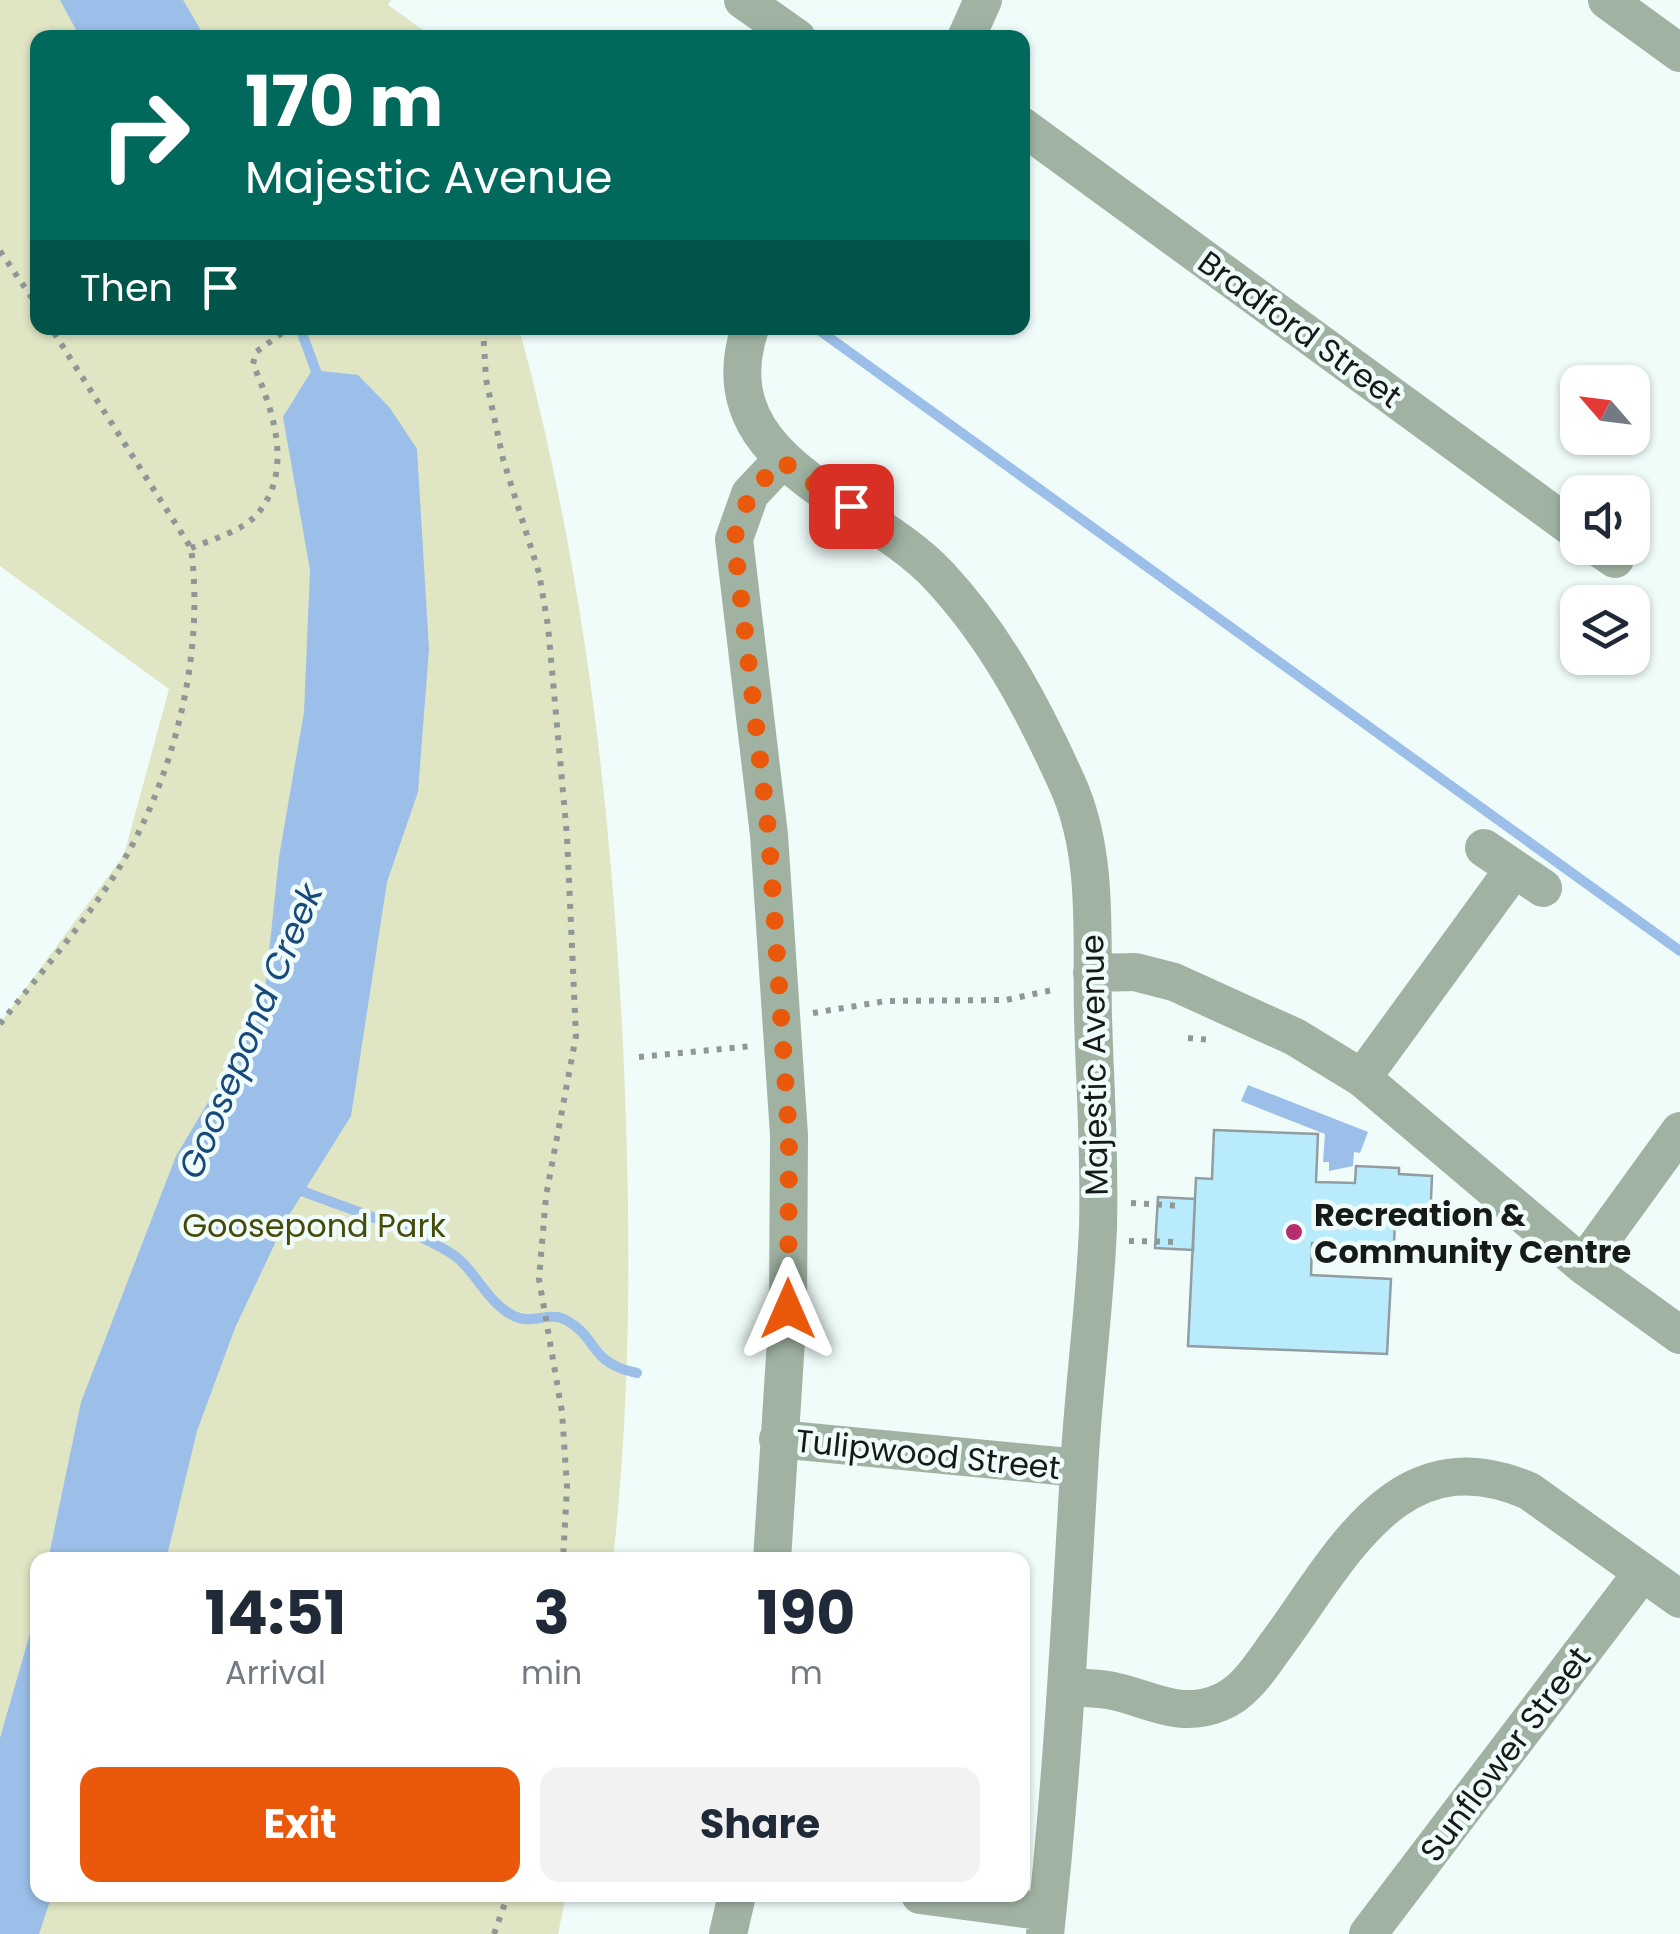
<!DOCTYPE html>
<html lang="en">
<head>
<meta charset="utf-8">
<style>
  body { margin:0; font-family:Poppins,sans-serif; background:#f2f2f3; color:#1f2937; height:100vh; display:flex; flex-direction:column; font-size:38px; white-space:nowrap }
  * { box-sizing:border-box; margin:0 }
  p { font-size:32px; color:#747a83 }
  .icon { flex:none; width:55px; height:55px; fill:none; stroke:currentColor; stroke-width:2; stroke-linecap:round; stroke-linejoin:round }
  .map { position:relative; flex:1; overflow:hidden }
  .panel { position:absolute; left:30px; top:1552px; width:1000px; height:350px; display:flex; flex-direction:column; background:#fff; border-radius:20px; box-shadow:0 2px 8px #0004 }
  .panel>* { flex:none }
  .banner { position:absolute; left:30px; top:30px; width:1000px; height:305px; border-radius:20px; box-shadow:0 2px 8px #0004; background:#00695c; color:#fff; overflow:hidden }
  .needle { width:65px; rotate:298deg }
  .fabs { position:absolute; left:1560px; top:365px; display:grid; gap:20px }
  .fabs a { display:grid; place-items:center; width:90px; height:90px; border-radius:20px; background:#fff; box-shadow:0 2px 8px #0004; font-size:50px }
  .pin { position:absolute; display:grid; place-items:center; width:85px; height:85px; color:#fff; margin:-42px; border-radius:20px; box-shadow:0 5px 15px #0006 }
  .me { position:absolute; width:110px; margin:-55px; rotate:0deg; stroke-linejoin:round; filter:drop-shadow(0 0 8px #0008) }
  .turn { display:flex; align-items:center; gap:35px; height:210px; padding:0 50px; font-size:45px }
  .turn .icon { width:130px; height:130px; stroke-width:2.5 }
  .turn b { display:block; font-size:70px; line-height:85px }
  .then { display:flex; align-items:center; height:95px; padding:0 50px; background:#0003; gap:20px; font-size:38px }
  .eta { display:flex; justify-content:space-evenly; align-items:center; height:170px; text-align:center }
  .eta b { font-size:60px; font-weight:700; line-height:70px }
  .primary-button { display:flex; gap:20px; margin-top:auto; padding:20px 50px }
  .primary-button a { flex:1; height:115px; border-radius:20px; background:#ea580c; color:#fff; font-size:40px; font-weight:700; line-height:115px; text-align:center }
  .primary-button a+a { background:#f2f2f3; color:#1f2937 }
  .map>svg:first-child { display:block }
</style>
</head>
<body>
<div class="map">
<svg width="1680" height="1934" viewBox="0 0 1680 1934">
  <rect width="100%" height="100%" fill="#effcf9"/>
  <!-- green -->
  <path fill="#e0e5c4" d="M0,0h391l-3,5 45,32 -395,1v290h481c64,235 92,475 104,718 8,171 9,344 -10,514h-575v335h528l-8,39h-558v-911l124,-168 45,-166 -169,-123z"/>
  <!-- water -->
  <path fill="#9bbfe9" d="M60,0h123l22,37h-125z
    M312,370l46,5 32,33 27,41 12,200 -11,143 -31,90 -36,234 -65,104 -51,108 -38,103 -31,129h-118l33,-158 95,-246 87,-146 16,-153 25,-145 6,-142 -27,-153z
    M1248,1085l120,47 -8,21 -6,-1 -1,14 -24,5v-9h-6l2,-28 -84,-33z
    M37,1609l1,286h14l-13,39h-39v-196z"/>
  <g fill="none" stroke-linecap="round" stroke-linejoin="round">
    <!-- stream -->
    <path stroke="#9bbfe9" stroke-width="10" d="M300,328l19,51
      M816,328l864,623
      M292,1187c49,20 112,38 157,65 26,15 36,50 65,64 17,9 36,-5 52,4 33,18 22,43 71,53"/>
  </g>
  <!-- building -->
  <path fill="#b8ecfc" stroke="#929da1" stroke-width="2.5" d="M1214,1130l104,4 -2,48 39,1 1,-17 43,2v6l33,2 -2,46 -35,-1 -2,44 -52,-2 1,-19 -30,-1 -1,32 80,4 -4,75 -199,-8 8,-168 16,1z
    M1158,1197l37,2 -2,51 -38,-2z"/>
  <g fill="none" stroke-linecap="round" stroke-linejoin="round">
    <!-- path -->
    <path stroke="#8f9896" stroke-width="6" stroke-dasharray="5 8" stroke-linecap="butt" d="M0,251l38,56
      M483,328l3,51 17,80 36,114 9,53 19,210 9,200 -30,160 -7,83 23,133 5,75 -4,73
      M191,548c22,-9 53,-17 68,-36 35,-44 13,-104 -6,-148l3,-12 33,-24
      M813,1013l73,-12 120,-1 51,-11
      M0,1024c41,-52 86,-102 121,-159 54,-91 84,-213 70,-317l-140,-220
      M1188,1038l23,2
      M639,1057l113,-11
      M1131,1203l50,3
      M1129,1241l50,1
      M494,1934l14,-39"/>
    <!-- minor -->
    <path stroke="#a0b3a2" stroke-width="38" d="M743,0l54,38
      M1607,0l73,53
      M966,38l17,-38
      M1022,126l556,406
      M750,328c-45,136 117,170 189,248 57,61 94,132 128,207 33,72 24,157 26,234 2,69 7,140 5,210 -3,81 -15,163 -19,244 -9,155 -17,309 -34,463
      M1599,548l16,11
      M1484,848l59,40
      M1092,973l43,-1 39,10 121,55 67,41 221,187 97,70
      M1362,1078l152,-209
      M1583,1265l97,-134
      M778,1439l301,29
      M772,1560l16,-251 1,-174 -20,-300 -35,-296 16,-45 32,-34
      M1069,1687c13,1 26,1 39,3 40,7 69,30 111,13 26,-10 42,-37 58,-59 65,-88 122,-210 252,-153l151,108
      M920,1895l127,17
      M728,1934l9,-39
      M1368,1934l274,-361"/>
  </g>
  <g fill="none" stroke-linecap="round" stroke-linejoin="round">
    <!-- route -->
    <path stroke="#ea580c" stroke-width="18" stroke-dasharray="0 32.4" d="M788,1309l1,-174 -20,-299 -35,-297 16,-45 32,-34 14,13 55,33"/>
  </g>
  <!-- markers -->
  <circle fill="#b72e6e" stroke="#effcf9" stroke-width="4" cx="1294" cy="1232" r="10"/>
  <g text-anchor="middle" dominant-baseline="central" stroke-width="9" stroke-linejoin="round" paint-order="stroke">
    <!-- street labels -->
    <g font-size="32" fill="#161a19" stroke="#effcf9">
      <text transform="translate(1300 329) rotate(36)">Bradford Street</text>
      <text transform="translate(1094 1065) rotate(-91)">Majestic Avenue</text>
      <text transform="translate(928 1454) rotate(6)">Tulipwood Street</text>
      <text transform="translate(1505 1754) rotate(-53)">Sunflower Street</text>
    </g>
    <!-- poi labels -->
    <g font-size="32" font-weight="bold" fill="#161a19" stroke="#effcf9" text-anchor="start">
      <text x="1314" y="1214">Recreation &amp;<tspan x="1314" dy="37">Community Centre</tspan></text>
    </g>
    <!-- park labels -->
    <g font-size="32" fill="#464b0c" stroke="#effcf9">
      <text x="314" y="1225">Goosepond Park</text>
    </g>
    <!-- water labels -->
    <g font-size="35" font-style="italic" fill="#18497d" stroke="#effcf9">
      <text transform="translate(250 1031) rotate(-67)">Goosepond Creek</text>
    </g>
  </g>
</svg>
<div class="fabs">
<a><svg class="needle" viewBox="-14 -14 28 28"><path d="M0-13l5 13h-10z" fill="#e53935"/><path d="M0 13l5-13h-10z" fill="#747a83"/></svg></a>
<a><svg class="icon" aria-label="sound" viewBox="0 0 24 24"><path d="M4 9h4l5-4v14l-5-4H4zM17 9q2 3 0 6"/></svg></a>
<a><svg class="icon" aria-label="layers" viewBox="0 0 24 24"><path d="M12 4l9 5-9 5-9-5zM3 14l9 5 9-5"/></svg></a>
</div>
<div class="pin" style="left:851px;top:506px;background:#d93025"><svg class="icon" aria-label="arrive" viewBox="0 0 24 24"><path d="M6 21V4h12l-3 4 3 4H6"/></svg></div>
<svg class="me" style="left:788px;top:1309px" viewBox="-20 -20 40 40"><path d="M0-17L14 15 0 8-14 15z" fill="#ea580c" stroke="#fff" stroke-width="4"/></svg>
<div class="banner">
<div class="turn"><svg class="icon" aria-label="right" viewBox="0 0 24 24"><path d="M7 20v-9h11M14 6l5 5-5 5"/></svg><div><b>170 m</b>Majestic Avenue</div></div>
<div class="then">Then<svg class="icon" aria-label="arrive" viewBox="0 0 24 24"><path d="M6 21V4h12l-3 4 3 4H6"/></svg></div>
</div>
<section class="panel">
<div class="eta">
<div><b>14:51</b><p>Arrival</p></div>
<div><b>3</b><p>min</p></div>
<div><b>190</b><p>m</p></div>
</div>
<div class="primary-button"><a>Exit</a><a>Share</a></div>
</section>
</div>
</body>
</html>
